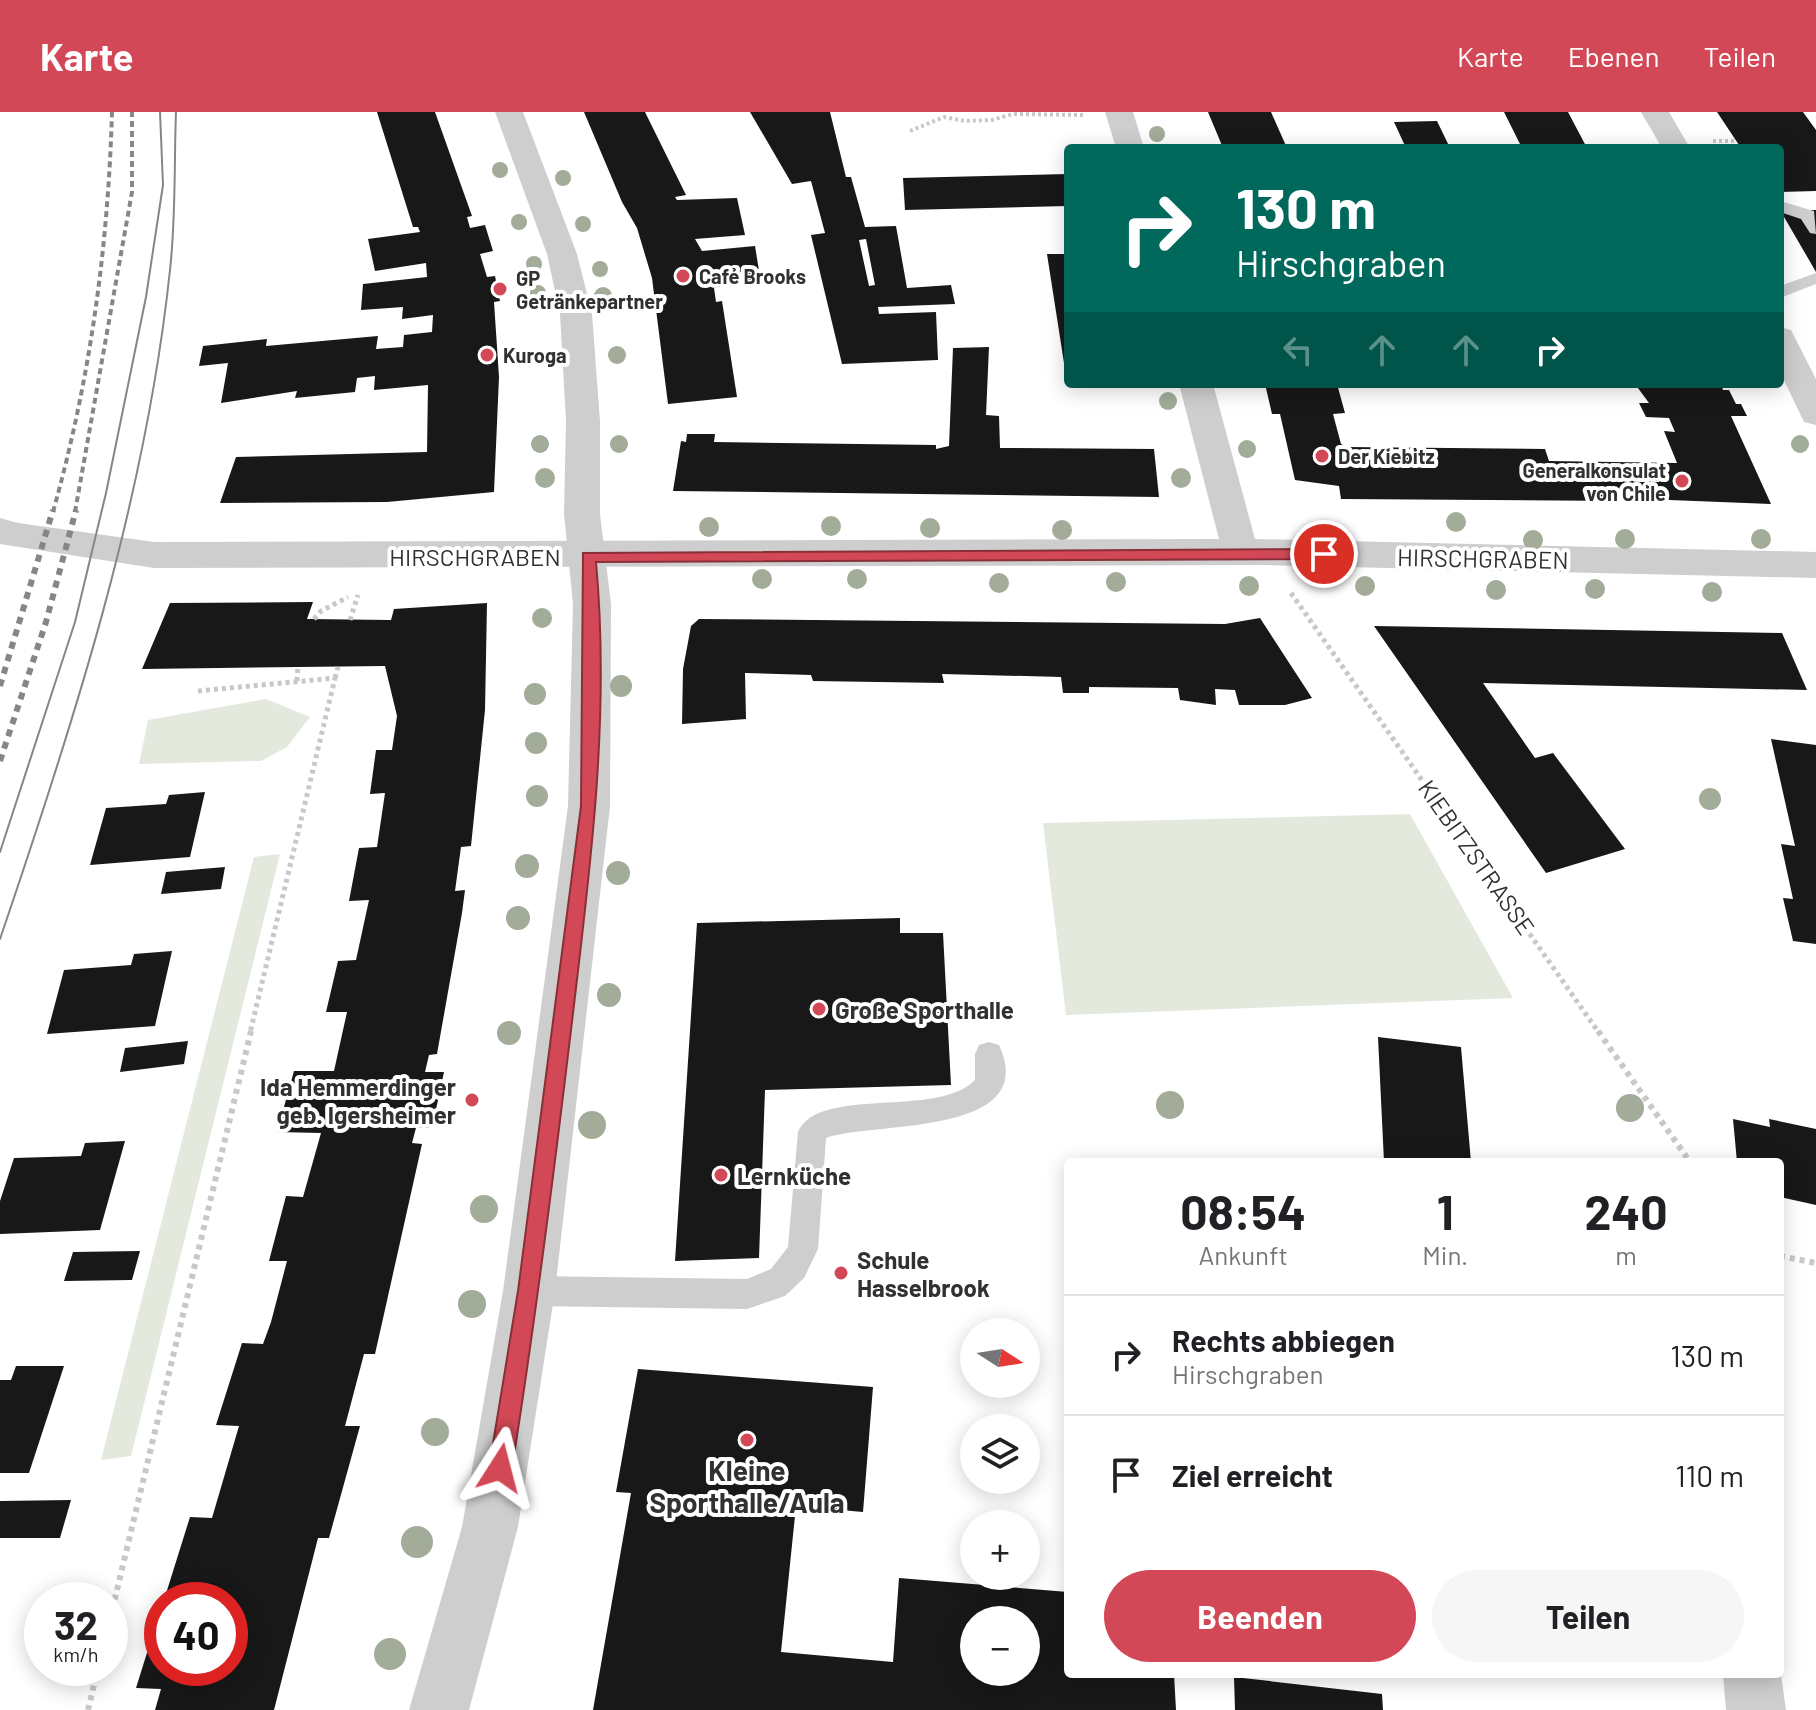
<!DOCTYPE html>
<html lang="de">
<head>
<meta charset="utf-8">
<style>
  body { margin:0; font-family:Barlow,sans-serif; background:#f6f6f6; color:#202124; height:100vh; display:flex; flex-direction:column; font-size:30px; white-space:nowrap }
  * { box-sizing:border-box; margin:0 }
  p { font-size:26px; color:#757577 }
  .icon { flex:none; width:44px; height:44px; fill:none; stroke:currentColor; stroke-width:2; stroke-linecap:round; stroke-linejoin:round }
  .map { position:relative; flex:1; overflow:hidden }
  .details { position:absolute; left:1064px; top:1046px; width:720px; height:520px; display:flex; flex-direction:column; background:#fff; border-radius:8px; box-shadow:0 4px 20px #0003 }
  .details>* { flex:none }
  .banner { position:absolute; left:1064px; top:32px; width:720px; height:244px; border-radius:8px; box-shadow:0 4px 20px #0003; background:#00695c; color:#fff; overflow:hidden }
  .needle { width:52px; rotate:102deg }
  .fabs { position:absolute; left:960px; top:1206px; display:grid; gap:16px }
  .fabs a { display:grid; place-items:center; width:80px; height:80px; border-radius:50%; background:#fff; box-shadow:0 4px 20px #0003; font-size:40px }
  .speed { position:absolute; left:24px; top:1470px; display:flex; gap:16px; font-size:40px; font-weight:700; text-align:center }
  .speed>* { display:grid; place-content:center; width:104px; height:104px; border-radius:50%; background:#fff; box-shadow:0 4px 20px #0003; line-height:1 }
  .speed small { font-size:20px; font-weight:400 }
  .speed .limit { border:12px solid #d22; background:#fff; color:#111 }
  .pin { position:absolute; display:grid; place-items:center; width:68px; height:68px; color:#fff; margin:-34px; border:4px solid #fff; border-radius:50%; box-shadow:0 2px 8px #0007 }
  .me { position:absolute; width:88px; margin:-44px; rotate:9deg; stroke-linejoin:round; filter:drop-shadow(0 0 6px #0008) }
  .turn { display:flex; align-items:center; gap:28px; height:168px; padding:0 40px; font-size:36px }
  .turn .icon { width:104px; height:104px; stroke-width:2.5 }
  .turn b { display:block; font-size:56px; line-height:68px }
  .lanes { display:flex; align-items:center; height:76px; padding:0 40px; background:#0003; justify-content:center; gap:40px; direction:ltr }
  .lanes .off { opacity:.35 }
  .eta { display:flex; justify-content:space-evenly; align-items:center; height:136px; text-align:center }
  .eta b { font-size:48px; font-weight:700; line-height:56px }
  .button { display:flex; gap:16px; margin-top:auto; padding:16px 40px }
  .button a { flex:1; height:92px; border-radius:48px; background:#d34856; color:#fff; font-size:32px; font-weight:700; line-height:92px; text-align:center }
  .button a+a { background:#f6f6f6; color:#202124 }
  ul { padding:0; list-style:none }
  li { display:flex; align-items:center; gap:24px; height:120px; padding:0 40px; border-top:2px solid #e0e0e0 }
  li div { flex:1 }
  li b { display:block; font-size:30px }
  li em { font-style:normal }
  header { display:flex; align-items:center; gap:48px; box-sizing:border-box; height:112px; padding:0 40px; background:#d34856; color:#fff }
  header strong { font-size:38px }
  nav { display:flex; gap:44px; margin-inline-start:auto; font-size:28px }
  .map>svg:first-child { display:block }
</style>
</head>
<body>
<header>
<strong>Karte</strong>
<nav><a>Karte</a><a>Ebenen</a><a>Teilen</a></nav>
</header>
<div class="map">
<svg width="1816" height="1598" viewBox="0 0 1816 1598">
  <rect width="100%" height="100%" fill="#fff"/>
  <!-- green -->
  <path fill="#e4e9de" d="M266,587l44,18 -23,30 -26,14 -122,3 9,-44z
    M1410,702l103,184 -447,17 -23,-192z
    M280,742l-149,602 -30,4 153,-603z"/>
  <!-- building -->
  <path fill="#181818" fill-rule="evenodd" d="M377,0h58l37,104 -5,1 3,11 15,-3 8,26 -13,3 7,23 8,-1 5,25 -6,1 5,75 -5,115 -107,10 -167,1 16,-46 191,-5 1,-67 -54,5 1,-14 -18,2 -2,14 -60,6 2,-7 -76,12 7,-40 -29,3 4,-20 64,-7 -1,7 112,-10 -2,13 27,-2 1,-12 28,-3 1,-17 -31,4 1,-12 -42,3 2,-26 64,-7 -1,-14 -51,8 -7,-32 52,-7 -2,-5h-5z
    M584,0h61l41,83 -11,2 2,3 60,-2 8,37 -50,4 7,12 53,-5 6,37 -47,5 2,14 6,-1 15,96 -69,7 -16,-126 -15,-50 -15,-26z
    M750,0h80l16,65h5l14,50 31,-1 11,62 44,-3 4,19 -77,3 1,7 57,-2 2,48 -96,4 -31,-129 14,-2 -14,-52 -19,3zM866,127l9,46 -6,1 -10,-46z
    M1208,0h63l16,36h-64z
    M1504,0h64l19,36h-65z
    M1717,0h86l13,18v61l-36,1v-44h-39z
    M1437,9l13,27h-44l-12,-26z
    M1068,62v32l-163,4 -2,-32z
    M1780,98h36v62z
    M1047,142h21v109h-4z
    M989,235l-3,68 13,1 1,32 154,1 5,48 -486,-6 8,-50 5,1 1,-8h28l-1,8 222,3v4l13,-3 4,-98z
    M1265,272h72l8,29 -12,1 8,30 6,3 198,2 4,12 128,2 -13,-32 11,1 -6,-14 -23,-1 -7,-14h10l-14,-19h86l2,6h6l7,14h5l6,12h-16l40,88 -127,-5 -3,-7h-21l4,9 -283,-2 -2,-13 -44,-6 -15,-66h-8z
    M313,490l-6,17 84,1 3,-11 93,-6 -2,107 -14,136 -10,1 -6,44 10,-1 -3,23 -25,141 -8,1 -4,17h19l-12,56h-16l-4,15 10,1 -40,179 -7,31h-11l-19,72h15l-31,112h-11l-44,172h-119l6,-21 -25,-1 25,-80 1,60h68v-68h-66l26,-83 22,1 27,-92 -23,-1 26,-82 21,1 8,-22 16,-61h-18l17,-65 17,1 18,-64 -44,-1 17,-61h40l13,-59h-21l12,-51 18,-1 13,-60 -20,1 10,-53 18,-1 8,-54 -15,1 6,-44h16l5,-34 -12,-50 -243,3 28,-66z
    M1260,506l52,80 -27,7h-46l-4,-15 -20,-1 1,16 -36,-5 -2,-12 -89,-1v6h-26l-2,-16 -119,-3 2,9 -131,-2 -2,-6 -66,-2 1,46 -64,5 1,-55 8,-43 8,-7 526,5z
    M1374,514l408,7 25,57 -324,-7 52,75 18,-5 72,96 -79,24z
    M1771,627l45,6v199l-23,-3 -10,-43 10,1 -12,-55 14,2z
    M205,680l-15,65 -100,8 16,-57 60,-4 3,-9z
    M225,755l-4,22 -60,5 5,-22z
    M900,806v15h43l8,152 -186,5 -6,168 -84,3 22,-338z
    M172,839l-17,75 -108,8 17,-64 67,-5 3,-11z
    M1378,925l83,10 10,115h-87z
    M188,929l-4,23 -64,8 5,-24z
    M1733,1007l37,8 -1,-8 47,10v76l-36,-8v-35h-43z
    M125,1029l-25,89 -100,4v-33l14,-43 67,-2 4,-13z
    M140,1139l-8,29 -68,1 9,-29z
    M16,1254h48l-35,107h-29v-93h11z
    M638,1257l235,18 -10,125 -67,-6 -15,146 112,10 6,-84 169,14v82h106l2,36h-583l38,-217 -15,-1zM974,1508h52v52h-52z
    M71,1388l-11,38h-60v-37z
    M1234,1565l148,17 1,16h-148z"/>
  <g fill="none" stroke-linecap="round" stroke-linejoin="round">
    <!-- path-far2 -->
    <path stroke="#c8c8c8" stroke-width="4" stroke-dasharray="3 3" stroke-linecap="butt" d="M910,19l34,-14 21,4 27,-1 21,-6 70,1
      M1713,29h23"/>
    <!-- path-far1 -->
    <path stroke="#c8c8c8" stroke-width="5" stroke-dasharray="4 4" stroke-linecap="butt" d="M1291,481l308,440
      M314,507l7,-8 27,-14
      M350,508l8,-25
      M335,566l3,-11
      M297,569l1,-14
      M198,579l137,-13 -85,355"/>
    <!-- path -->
    <path stroke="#c8c8c8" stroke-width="6" stroke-dasharray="5 5" stroke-linecap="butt" d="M1598,919l92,131
      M1780,1144l36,7
      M110,1507l141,-588
      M88,1598l10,-42"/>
    <!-- service -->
    <path fill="#cecece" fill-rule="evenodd" d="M1780,89l34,10 2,23 -6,-1 -9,-14 -21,-7z
      M1816,161v11l-36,14v-12z
      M989,930l10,3c43,93 -130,76 -173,93l-8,111 -14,29 -19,18 -38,13 -218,-3 -11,-4 -4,-11 4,-11 11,-4 218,3 24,-10 17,-22 10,-115c21,-47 139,-13 177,-52v-26l4,-9z"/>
    <!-- minor -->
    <path fill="#cecece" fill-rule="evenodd" d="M1105,0h28l11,36h-28z
      M1641,0h28l21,36h-28z
      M1780,215l11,3 25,49v46l-12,-3 -24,-50z
      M1179,272h34l42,155 561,13v26l-553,-13 -1109,3 -154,-24v-26l18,5 136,19 1065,-3z
      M1780,1555l6,43h-60l-3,-36h57z"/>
    <!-- tertiary -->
    <path fill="#cecece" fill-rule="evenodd" d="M495,0h28l54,142 15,60 8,107v93l11,90 -1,202 -55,485 -37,236 -49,183h-60l53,-183 41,-236 65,-485 5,-202 -9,-90 2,-93 -6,-107 -13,-60z"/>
    <!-- tram -->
    <path stroke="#868686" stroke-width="2" d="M0,740l75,-230 31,-129 40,-196 17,-112 -3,-73
      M0,827c74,-217 146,-441 170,-669 6,-53 4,-106 6,-158"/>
    <!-- rail-far1 -->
    <path stroke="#868686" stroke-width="4" stroke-dasharray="6 4" stroke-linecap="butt" d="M53,400c37,-132 55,-263 59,-400
      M75,400l57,-320v-80"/>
    <!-- rail -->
    <path stroke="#868686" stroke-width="6" stroke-dasharray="7 6" stroke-linecap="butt" d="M0,574l53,-176
      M0,649l46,-139 30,-112"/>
  </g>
  <!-- trees -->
  <g fill="#a2ac98">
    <circle cx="1157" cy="22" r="8"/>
    <circle cx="500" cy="58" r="8"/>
    <circle cx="563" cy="66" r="8"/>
    <circle cx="519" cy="110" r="8"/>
    <circle cx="583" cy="112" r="8"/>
    <circle cx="534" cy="152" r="8"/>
    <circle cx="600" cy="157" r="8"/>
    <circle cx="538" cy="181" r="8"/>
    <circle cx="603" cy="184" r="9"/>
    <circle cx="617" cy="243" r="9"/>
    <circle cx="1168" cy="289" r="9"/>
    <circle cx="540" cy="332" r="9"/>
    <circle cx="619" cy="332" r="9"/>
    <circle cx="1800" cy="332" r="9"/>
    <circle cx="1247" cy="337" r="9"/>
    <circle cx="545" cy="366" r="10"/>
    <circle cx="1181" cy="366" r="10"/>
    <circle cx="1456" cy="410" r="10"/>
    <circle cx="831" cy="414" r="10"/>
    <circle cx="709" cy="415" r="10"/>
    <circle cx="930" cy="416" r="10"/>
    <circle cx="1062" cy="418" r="10"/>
    <circle cx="1319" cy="425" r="10"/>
    <circle cx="1625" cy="427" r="10"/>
    <circle cx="1761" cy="427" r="10"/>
    <circle cx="1533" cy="428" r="10"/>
    <circle cx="762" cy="467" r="10"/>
    <circle cx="857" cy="467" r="10"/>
    <circle cx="1116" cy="470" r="10"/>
    <circle cx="999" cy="471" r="10"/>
    <circle cx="1249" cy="474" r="10"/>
    <circle cx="1365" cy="474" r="10"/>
    <circle cx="1595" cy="477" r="10"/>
    <circle cx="1496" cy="478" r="10"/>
    <circle cx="1712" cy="480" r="10"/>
    <circle cx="542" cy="506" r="10"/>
    <circle cx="621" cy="574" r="11"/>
    <circle cx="535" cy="582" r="11"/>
    <circle cx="536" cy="631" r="11"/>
    <circle cx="537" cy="684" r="11"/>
    <circle cx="1710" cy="687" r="11"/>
    <circle cx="527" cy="754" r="12"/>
    <circle cx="618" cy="761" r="12"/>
    <circle cx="518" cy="806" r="12"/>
    <circle cx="609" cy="883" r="12"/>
    <circle cx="509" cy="921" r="12"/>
    <circle cx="1170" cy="993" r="14"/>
    <circle cx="1630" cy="996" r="14"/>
    <circle cx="592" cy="1013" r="14"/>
    <circle cx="484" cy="1097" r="14"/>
    <circle cx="472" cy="1192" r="14"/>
    <circle cx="435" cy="1320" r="14"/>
    <circle cx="417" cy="1430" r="16"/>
    <circle cx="390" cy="1542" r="16"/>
  </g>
  <!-- route -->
  <path fill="#d34856" stroke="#892f38" stroke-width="2" d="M1324,437l7,5 -7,5 -728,3c14,151 -5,301 -23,451 -18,152 -37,304 -61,455l-4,8 -8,4 -8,-4 -3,-8 29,-177 63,-485 2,-253z"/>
  <!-- markers -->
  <g fill="#d34856" stroke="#fff" stroke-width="3">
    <circle cx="683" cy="164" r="8"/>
    <circle cx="500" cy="177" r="8"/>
    <circle cx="487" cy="243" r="8"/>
    <circle cx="1322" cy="344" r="8"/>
    <circle cx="1682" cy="369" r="8"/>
    <circle cx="819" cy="897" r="8"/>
    <circle cx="472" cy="988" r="8"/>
    <circle cx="721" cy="1063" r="8"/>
    <circle cx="841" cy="1161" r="8"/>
    <circle cx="747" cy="1328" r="8"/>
  </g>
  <g text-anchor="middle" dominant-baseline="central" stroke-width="8" stroke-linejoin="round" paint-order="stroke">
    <!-- far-poi labels -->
    <g font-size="20" font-weight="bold" fill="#313131" stroke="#fff" text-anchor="start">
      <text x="699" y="164">Café Brooks</text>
      <text x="516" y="166">GP<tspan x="516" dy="23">Getränkepartner</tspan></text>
      <text x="503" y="243">Kuroga</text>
      <text x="1338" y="344">Der Kiebitz</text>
      <text x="1666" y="358" text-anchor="end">Generalkonsulat<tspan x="1666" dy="23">von Chile</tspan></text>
    </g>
    <!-- street labels -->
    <g font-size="24" fill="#313131" stroke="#fff">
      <text x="475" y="444">HIRSCHGRABEN</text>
      <text transform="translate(1483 446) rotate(1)">HIRSCHGRABEN</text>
      <text transform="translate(1477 745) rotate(55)">KIEBITZSTRASSE</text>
    </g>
    <!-- poi labels -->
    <g font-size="24" font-weight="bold" fill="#313131" stroke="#fff" text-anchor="start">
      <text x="835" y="897">Große Sporthalle</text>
      <text x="456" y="974" text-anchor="end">Ida Hemmerdinger<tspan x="456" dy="28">geb. Igersheimer</tspan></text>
      <text x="737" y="1063">Lernküche</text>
      <text x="857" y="1147">Schule<tspan x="857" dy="28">Hasselbrook</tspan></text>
    </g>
    <!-- near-poi labels -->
    <g font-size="28" font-weight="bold" fill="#313131" stroke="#fff">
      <text x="747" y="1358">Kleine<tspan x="747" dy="32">Sporthalle/Aula</tspan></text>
    </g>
  </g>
</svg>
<div class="fabs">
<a><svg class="needle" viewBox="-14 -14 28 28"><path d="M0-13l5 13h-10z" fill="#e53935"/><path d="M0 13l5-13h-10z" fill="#757577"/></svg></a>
<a><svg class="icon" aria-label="layers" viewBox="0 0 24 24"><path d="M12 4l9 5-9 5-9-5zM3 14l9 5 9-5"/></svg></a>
<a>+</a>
<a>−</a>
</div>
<div class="speed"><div>32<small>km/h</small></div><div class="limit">40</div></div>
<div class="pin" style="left:1324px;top:442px;background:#d93025"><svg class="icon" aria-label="arrive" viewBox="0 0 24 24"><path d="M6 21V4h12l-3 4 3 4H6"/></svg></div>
<svg class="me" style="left:500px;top:1356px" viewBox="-20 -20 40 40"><path d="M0-17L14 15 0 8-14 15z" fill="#d34856" stroke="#fff" stroke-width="4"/></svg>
<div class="banner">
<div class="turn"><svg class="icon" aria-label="right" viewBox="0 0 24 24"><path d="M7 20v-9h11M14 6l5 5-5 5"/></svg><div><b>130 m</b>Hirschgraben</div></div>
<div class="lanes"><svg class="icon off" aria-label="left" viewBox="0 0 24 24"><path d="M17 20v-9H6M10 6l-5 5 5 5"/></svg><svg class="icon off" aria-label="ahead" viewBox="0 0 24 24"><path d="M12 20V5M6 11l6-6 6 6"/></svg><svg class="icon off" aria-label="ahead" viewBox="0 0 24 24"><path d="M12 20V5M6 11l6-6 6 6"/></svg><svg class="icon" aria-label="right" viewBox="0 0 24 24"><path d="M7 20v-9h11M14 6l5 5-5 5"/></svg></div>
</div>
<section class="details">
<div class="eta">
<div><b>08:54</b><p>Ankunft</p></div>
<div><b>1</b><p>Min.</p></div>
<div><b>240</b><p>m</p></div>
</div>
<ul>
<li><svg class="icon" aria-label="right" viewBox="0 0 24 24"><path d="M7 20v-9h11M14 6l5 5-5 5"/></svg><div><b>Rechts abbiegen</b><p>Hirschgraben</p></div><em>130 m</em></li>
<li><svg class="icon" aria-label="arrive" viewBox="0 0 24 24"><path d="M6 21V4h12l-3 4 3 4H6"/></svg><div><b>Ziel erreicht</b></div><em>110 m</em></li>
</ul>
<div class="button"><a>Beenden</a><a>Teilen</a></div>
</section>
</div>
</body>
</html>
